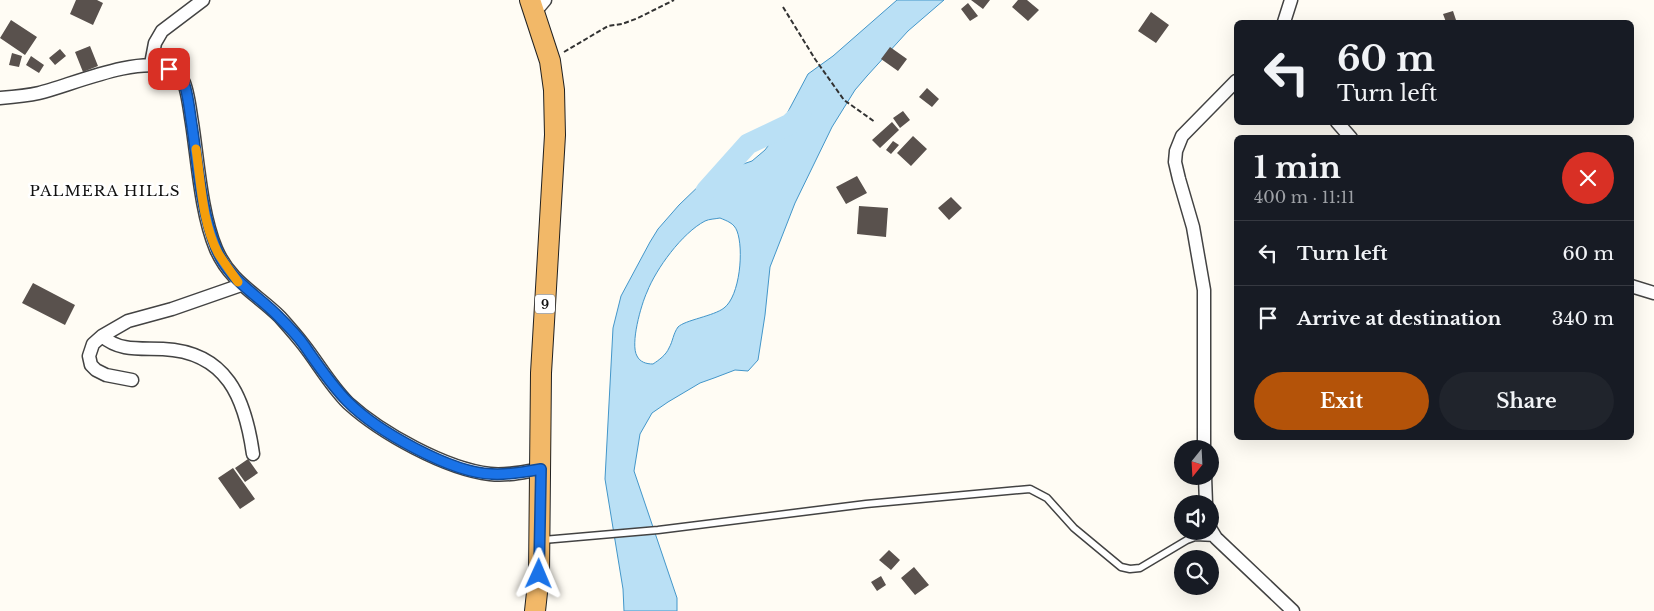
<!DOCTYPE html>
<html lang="en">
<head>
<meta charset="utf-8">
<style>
  body { margin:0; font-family:"Libre Baskerville",serif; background:#20242c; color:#f1f3f6; height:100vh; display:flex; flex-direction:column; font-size:19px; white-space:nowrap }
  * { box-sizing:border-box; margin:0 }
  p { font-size:16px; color:#9ea1a6 }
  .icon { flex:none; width:28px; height:28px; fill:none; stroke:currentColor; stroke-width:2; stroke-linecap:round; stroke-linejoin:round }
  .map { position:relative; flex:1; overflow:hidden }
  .drawer { position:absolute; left:1234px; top:135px; width:400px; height:305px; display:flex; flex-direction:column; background:#171b24; border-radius:8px; box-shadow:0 5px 20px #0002 }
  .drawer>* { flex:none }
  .hud { position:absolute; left:1234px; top:20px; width:400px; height:105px; border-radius:8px; box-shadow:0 5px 20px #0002; background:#171b24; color:#f1f3f6; overflow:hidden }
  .needle { width:32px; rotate:198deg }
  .tools { position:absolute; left:1174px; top:440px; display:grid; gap:10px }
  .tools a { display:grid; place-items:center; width:45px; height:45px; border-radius:50%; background:#171b24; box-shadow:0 5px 20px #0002; font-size:25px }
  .pin { position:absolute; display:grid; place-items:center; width:42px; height:42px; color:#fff; margin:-21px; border-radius:10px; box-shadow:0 2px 8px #0006 }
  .me { position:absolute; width:55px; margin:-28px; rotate:1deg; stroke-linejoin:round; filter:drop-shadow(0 0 4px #0008) }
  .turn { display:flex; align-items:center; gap:18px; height:105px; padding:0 20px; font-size:22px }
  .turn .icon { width:65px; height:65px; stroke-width:2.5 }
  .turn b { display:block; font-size:35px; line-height:42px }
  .round { display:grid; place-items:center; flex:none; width:52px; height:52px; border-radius:26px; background:#20242c }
  .headline { display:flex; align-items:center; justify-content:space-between; height:85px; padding:0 20px }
  h1 { font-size:30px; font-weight:700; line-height:38px }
  .action { display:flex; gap:10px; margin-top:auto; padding:10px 20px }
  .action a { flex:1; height:58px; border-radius:30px; background:#b45309; color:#fff; font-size:20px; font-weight:700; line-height:58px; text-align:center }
  .action a+a { background:#20242c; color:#f1f3f6 }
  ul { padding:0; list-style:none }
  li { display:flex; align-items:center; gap:15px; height:65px; padding:0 20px; border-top:1px solid #363941 }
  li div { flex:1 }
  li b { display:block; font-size:19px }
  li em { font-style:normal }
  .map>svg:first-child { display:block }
</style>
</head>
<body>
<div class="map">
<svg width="1654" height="611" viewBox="0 0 1654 611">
  <rect width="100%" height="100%" fill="#fffcf4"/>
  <!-- water -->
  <path fill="#bae0f5" stroke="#4396c9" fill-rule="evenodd" d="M897,0h47l-36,31 -41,45 -12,14 -23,37 -37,76 -25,64 -5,48 -7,45 -10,11 -13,-1 -21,8 -14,5 -32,19 -16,11 -12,21 -6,37 43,127v13h-53l-1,-22 -18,-110 8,-151 8,-32 29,-54 8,-13 21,-24 26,-25 15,-8 32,-11 13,-11 9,-12 34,-64 25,-18zM720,218c7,3 14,5 17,13 7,18 3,65 -13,77 -10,8 -39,12 -46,19 -5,7 -5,14 -9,21 -3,7 -10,12 -16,16 -7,0 -13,-2 -16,-8 -7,-12 4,-51 10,-64 9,-23 35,-59 58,-71 4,-2 10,-2 15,-3z"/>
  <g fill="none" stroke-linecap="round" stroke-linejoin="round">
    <!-- river -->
    <path stroke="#bae0f5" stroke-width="21" d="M706,191l42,-47 42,-20 11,-11"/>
  </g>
  <!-- building -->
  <path fill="#59514d" d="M76,0h21l6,3 -10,22 -23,-11z
    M971,0h19l-7,9z
    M1018,0h9l12,10 -11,11 -16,-14z
    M968,3l10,13 -8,5 -9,-12z
    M1453,11l3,9 -10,2 -3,-8z
    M1151,12l18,13 -13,18 -18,-12z
    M11,20l26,17 -12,18 -25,-17z
    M90,46l8,20 -15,6 -8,-20z
    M890,47l17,12 -9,12 -17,-12z
    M60,49l6,7 -11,9 -6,-7z
    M12,53l10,3 -3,11 -10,-2z
    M31,56l13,9 -5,8 -13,-8z
    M927,88l12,11 -7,8 -13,-10z
    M903,111l7,9 -10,8 -7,-10z
    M892,122l7,8 -19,18 -8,-8z
    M913,136l14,13 -16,17 -14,-13z
    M893,141l6,4 -8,9 -5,-4z
    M857,176l10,17 -21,11 -10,-17z
    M951,197l11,11 -13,12 -11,-12z
    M859,206l29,2 -2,29 -29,-3z
    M33,283l42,22 -10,20 -43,-22z
    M248,459l10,14 -13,9 -10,-14z
    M233,468l22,31 -15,10 -22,-31z
    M889,550l11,10 -9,10 -12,-10z
    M914,567l15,18 -14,10 -14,-17z
    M881,576l5,9 -9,6 -6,-9z"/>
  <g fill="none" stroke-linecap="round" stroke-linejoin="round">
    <!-- service casing -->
    <g stroke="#434343" stroke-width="9">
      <path id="service" d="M543,540l115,-10 208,-26 164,-15 17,9 27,30 47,39 9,2 10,-1 47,-28 8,-3 21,1"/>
    </g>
    <!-- minor casing -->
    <g stroke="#434343" stroke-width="15">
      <path id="minor" d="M534,13l11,-13
        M1284,22l7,-22
        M151,64l4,-21 7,-12 41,-31
        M0,98c13,-1 26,-2 39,-5 32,-8 98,-37 129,-25 5,3 12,8 15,13 5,9 7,31 9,42 6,39 9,90 24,126 14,33 41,45 64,68 8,9 16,18 23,27 15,19 27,41 45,59 33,30 98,66 142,71 17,2 35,-2 51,-5
        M1337,122l14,16
        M1631,286l23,7
        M102,336c18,16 39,12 61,13 64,3 82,49 90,105
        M132,380l-26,-5 -10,-5 -5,-5 -2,-9 4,-12 9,-8 26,-15 44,-12 69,-24
        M1204,449v-159l-11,-63 -14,-48 -4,-17 1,-11 6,-15 54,-55
        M1205,476l1,28
        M1210,528l6,10 77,73"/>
    </g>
    <!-- trunk casing -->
    <g stroke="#212121" stroke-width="22">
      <path id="trunk" d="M530,0l20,61 4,29 1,45 -14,238 -2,201 -4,37"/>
    </g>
    <!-- path -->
    <path stroke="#323232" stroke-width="2" stroke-dasharray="5 2.5" stroke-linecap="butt" d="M783,7l32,52 29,41 31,22
      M564,52l44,-26 14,-2 16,-6 36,-18"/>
    <!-- service -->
    <use href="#service" stroke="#fff" stroke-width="6"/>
    <!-- minor -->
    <use href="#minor" stroke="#fff" stroke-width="12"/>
    <!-- trunk -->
    <use href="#trunk" stroke="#f2b868" stroke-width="20"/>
  </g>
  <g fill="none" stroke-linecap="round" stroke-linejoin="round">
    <!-- route casing -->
    <g stroke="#114b97" stroke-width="12">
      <path id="route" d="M169,69c5,3 11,7 14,12 5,9 7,34 9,45 6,40 9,84 24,122 12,32 41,46 63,69 9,9 18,18 25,28 14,20 27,40 44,57 29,29 103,71 144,72 16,1 33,-2 49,-5l-2,105"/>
    </g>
    <!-- route -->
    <use href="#route" stroke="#1a73e8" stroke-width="9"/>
    <!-- slow -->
    <path stroke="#f59e0b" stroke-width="9" d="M196,149c5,33 6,74 22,104 6,10 13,19 20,29"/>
  </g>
  <g text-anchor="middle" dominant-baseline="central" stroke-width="5" stroke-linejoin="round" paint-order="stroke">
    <!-- shield labels -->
    <rect fill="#fff" stroke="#585858" stroke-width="1" x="535" y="294.5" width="20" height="19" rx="4"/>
    <g font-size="12" font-weight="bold" fill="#101010">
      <text x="545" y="304">9</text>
    </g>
    <!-- neighbourhood labels -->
    <g font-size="15" letter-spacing="1" fill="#101010" stroke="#fff">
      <text x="105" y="190">PALMERA HILLS</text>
    </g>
  </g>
</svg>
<div class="tools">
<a><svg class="needle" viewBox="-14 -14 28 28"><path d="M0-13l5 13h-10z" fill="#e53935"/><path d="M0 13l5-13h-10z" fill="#9ea1a6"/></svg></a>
<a><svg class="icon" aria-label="sound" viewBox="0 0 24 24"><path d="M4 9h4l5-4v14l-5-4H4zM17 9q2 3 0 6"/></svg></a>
<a><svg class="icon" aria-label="search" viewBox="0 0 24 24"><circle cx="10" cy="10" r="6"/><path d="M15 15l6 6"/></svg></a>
</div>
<div class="pin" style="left:169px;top:69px;background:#d93025"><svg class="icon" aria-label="arrive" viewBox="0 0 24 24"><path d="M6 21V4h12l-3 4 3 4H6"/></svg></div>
<svg class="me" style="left:539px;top:574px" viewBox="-20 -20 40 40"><path d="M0-17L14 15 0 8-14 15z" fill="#1a73e8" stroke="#fff" stroke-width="4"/></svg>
<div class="hud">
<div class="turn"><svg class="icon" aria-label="left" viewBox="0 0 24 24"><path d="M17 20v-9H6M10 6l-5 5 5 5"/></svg><div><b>60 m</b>Turn left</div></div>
</div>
<section class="drawer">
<div class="headline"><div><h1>1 min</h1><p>400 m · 11:11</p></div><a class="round" style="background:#d93025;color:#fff"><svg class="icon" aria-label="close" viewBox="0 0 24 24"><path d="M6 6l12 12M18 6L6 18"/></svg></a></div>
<ul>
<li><svg class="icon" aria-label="left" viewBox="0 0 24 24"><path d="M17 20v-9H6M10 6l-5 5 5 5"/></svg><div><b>Turn left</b></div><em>60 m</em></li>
<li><svg class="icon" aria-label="arrive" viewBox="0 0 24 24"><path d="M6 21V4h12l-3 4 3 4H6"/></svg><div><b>Arrive at destination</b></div><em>340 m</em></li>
</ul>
<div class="action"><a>Exit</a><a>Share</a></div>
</section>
</div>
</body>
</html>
